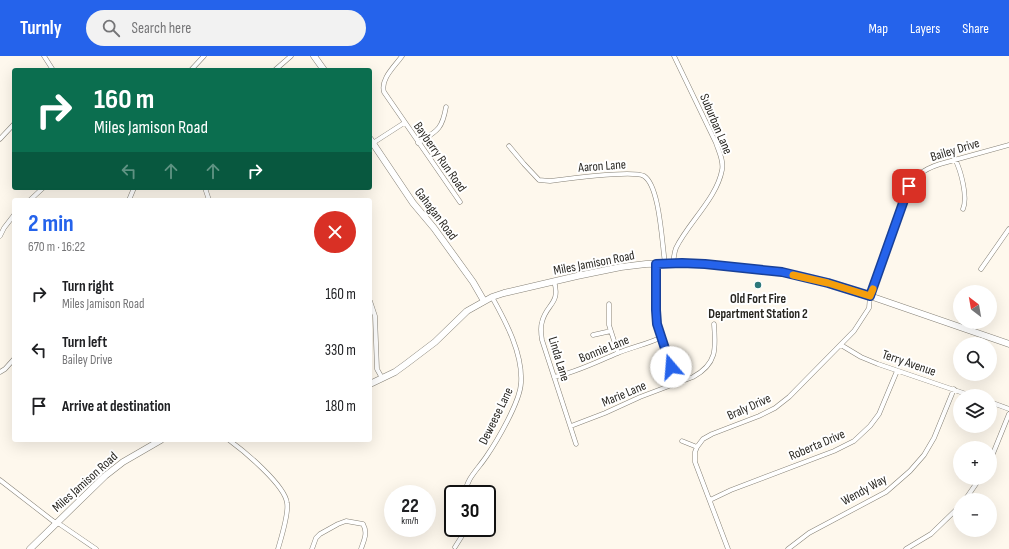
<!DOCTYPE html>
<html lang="en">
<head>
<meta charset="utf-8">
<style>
  body { margin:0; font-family:"Sofia Sans Condensed",sans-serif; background:#f2f2f2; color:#202124; height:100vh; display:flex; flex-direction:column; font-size:15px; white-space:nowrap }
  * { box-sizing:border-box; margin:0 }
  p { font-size:13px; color:#757577 }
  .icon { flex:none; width:22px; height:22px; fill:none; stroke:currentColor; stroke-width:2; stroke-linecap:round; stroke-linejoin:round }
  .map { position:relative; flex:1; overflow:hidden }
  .details { position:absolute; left:12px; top:142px; width:360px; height:244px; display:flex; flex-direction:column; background:#fff; border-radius:4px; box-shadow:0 4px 16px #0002 }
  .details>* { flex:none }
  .guide { position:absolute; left:12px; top:12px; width:360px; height:122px; border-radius:4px; box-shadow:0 4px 16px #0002; background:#0b6e4f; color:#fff; overflow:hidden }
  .needle { width:26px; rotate:329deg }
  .buttons { position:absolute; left:953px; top:229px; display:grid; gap:8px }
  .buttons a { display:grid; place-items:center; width:44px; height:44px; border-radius:50%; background:#fff; box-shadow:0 4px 16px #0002; font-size:20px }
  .speed { position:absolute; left:384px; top:429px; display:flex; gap:8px; font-size:20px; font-weight:700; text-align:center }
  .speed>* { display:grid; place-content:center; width:52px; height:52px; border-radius:50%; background:#fff; box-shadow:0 4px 16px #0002; line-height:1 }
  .speed small { font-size:10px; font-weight:400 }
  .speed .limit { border:2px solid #111; border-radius:6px; background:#fff; color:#111 }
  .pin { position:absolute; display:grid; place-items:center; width:34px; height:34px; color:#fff; margin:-17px; border-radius:8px; box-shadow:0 2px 6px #0006 }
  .me { position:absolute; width:44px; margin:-22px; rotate:342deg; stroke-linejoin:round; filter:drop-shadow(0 0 3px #0008) }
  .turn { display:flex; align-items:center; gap:14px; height:84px; padding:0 16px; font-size:18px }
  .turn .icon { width:52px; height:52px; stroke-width:2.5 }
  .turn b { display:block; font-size:28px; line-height:34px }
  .lanes { display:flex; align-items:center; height:38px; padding:0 16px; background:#0003; justify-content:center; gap:20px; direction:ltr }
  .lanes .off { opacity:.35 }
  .round { display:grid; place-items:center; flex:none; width:42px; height:42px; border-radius:21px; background:#f2f2f2 }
  .head { display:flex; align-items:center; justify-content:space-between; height:68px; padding:0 16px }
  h1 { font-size:24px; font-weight:700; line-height:30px; color:#2563eb }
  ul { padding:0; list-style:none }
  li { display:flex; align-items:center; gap:12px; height:56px; padding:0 16px }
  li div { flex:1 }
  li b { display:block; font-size:15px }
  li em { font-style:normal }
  header { display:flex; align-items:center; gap:24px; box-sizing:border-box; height:56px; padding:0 20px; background:#2563eb; color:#fff }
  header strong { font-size:19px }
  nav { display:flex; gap:22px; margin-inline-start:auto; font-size:14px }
  .search { width:280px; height:36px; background:#f2f2f2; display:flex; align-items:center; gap:10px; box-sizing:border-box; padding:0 14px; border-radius:22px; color:#757577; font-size:15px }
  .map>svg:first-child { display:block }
</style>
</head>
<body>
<header>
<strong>Turnly</strong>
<div class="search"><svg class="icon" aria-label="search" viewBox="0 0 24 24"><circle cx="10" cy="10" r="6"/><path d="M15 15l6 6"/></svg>Search here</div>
<nav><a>Map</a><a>Layers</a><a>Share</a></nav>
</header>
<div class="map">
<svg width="1009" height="493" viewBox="0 0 1009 493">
  <rect width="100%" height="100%" fill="#fef8ed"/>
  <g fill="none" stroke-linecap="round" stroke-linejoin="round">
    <!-- street casing -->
    <g stroke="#858076" stroke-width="5">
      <path id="street" d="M44,0l9,14
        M402,0c-7,10 -22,23 -18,36l76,110
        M191,14l13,-14
        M275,14l16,-14
        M0,83l14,-15
        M373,87l31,-20
        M418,87c19,-12 24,-13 28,-36
        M509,90l15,18 15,16 11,1c15,-2 84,-11 94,-5 16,10 18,69 21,87
        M955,103c6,12 13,38 8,50
        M205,132l4,12
        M30,144l13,-12
        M129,144l5,-12
        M0,180l4,-8 10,-13
        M673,207c1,-5 1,-10 3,-15 12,-25 41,-50 46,-78 2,-9 -3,-18 -6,-27l-42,-87
        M656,208v47l1,13 21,59
        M981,213l28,-40
        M554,225c7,23 -8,23 -12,41 -2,6 -1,12 0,18l34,104
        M370,245l5,15 2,53 5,9
        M609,248v21l9,28
        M593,279l18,-4
        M841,289l20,12 17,7 94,32
        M0,316l5,-3 9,-10
        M554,321c23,-5 42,-15 64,-24 14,-6 30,-9 44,-16
        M990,346l19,7
        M571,370l34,-13 35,-16 53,-20c24,-13 23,-28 21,-53
        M229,384c15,11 56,45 58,63 2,11 -6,35 -9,46
        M682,385l15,6
        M990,405l19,-47
        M0,424l53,41 8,4 35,24
        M465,438c1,-15 13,-25 21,-37 11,-16 34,-55 35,-74 2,-29 -15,-61 -29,-86
        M710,444l21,-10 103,-39 20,-10 16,-15 9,-12 18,-43
        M965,444l15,-22
        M455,491l12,-19
        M312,493l4,-11 4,-4 18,-10 8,-3 17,3c5,9 1,16 -2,25
        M728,493l-33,-87v-10l2,-5 6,-8 9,-5 47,-18 16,-8 14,-11 65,-66 15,-23 1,-12 35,-101c9,-18 16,-25 35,-31l69,-19
        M788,493l21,-16 77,-41 24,-21 14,-16 10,-17 20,-49
        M906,493l25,-15 29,-28"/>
    </g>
    <!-- secondary casing -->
    <g stroke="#858076" stroke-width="7">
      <path id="secondary" d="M314,0l10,14
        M370,83l43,64 21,25 39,54 11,19
        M370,328l25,-12 11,-8 29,-22 32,-31 25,-14 12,-4 73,-17 44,-9 25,-3 37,-1 22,1 63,6 40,8 62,18 139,48
        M30,493l75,-73 18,-14 38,-22"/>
    </g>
    <!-- street -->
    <use href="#street" stroke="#fff" stroke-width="4"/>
    <!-- secondary -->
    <use href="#secondary" stroke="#fff" stroke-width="6"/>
  </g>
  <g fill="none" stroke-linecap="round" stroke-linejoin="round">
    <!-- route casing -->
    <g stroke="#184099" stroke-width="10">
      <path id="route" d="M671,311l-14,-43 -1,-14v-46l26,-1 23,1 77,8 46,11 42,13 39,-110"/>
    </g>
    <!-- route -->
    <use href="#route" stroke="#2563eb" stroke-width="7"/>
    <!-- slow -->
    <path stroke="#f59e0b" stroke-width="7" d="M793,219l35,8 42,13 3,-7"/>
  </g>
  <!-- markers -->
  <circle fill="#2e787a" stroke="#fff" stroke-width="1.5" cx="758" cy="229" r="4"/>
  <g text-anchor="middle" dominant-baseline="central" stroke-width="4" stroke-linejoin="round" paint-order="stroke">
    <!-- street labels -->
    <g font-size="13" fill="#292722" stroke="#fff">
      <text transform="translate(716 68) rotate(67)">Suburban Lane</text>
      <text transform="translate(955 94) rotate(-17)">Bailey Drive</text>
      <text transform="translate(440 101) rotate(55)">Bayberry Run Road</text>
      <text transform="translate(602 110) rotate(-4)">Aaron Lane</text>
      <text transform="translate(436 158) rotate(53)">Gahagan Road</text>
      <text transform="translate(594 207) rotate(-11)">Miles Jamison Road</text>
      <text transform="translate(604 293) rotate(-22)">Bonnie Lane</text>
      <text transform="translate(559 303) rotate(73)">Linda Lane</text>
      <text transform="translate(909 307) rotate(19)">Terry Avenue</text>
      <text transform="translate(624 338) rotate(-23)">Marie Lane</text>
      <text transform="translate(749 351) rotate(-24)">Braly Drive</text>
      <text transform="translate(496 360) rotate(-64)">Deweese Lane</text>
      <text transform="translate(817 389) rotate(-23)">Roberta Drive</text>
      <text transform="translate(85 426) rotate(-42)">Miles Jamison Road</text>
      <text transform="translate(864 434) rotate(-29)">Wendy Way</text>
    </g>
    <!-- poi labels -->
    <g font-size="13" font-weight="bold" fill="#292722" stroke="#fff">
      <text x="758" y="243">Old Fort Fire<tspan x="758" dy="15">Department Station 2</tspan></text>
    </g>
  </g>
</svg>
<div class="buttons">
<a><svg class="needle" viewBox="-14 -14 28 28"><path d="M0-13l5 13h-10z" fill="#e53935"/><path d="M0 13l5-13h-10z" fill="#757577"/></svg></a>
<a><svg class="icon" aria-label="search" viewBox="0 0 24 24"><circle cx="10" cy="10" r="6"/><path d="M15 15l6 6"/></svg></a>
<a><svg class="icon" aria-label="layers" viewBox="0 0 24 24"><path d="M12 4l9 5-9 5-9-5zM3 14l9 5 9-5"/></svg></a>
<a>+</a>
<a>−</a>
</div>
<div class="speed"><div>22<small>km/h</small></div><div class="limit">30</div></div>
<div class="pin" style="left:909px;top:130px;background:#d93025"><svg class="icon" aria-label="arrive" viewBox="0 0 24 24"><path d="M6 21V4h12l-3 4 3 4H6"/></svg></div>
<svg class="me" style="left:671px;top:311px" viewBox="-20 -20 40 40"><circle r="19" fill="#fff"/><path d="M0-13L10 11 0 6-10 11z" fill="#2563eb"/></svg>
<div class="guide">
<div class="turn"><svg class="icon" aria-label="right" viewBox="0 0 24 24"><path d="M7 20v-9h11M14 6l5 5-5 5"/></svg><div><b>160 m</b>Miles Jamison Road</div></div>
<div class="lanes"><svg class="icon off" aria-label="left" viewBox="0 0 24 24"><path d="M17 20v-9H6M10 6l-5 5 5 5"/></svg><svg class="icon off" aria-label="ahead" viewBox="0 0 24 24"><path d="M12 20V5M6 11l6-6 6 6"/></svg><svg class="icon off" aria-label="ahead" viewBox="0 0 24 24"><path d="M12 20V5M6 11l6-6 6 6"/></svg><svg class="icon" aria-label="right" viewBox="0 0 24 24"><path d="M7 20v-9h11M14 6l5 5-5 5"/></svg></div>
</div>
<section class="details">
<div class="head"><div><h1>2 min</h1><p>670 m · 16:22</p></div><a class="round" style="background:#d93025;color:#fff"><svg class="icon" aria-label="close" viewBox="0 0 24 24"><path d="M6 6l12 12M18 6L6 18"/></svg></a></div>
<ul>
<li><svg class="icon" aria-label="right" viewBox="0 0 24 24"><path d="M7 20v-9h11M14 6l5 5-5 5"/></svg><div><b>Turn right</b><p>Miles Jamison Road</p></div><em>160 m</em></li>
<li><svg class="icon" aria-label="left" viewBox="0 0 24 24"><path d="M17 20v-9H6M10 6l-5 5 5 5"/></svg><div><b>Turn left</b><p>Bailey Drive</p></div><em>330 m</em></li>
<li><svg class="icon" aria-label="arrive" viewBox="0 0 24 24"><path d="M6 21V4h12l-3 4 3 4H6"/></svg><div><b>Arrive at destination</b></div><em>180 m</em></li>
</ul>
</section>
</div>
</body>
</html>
